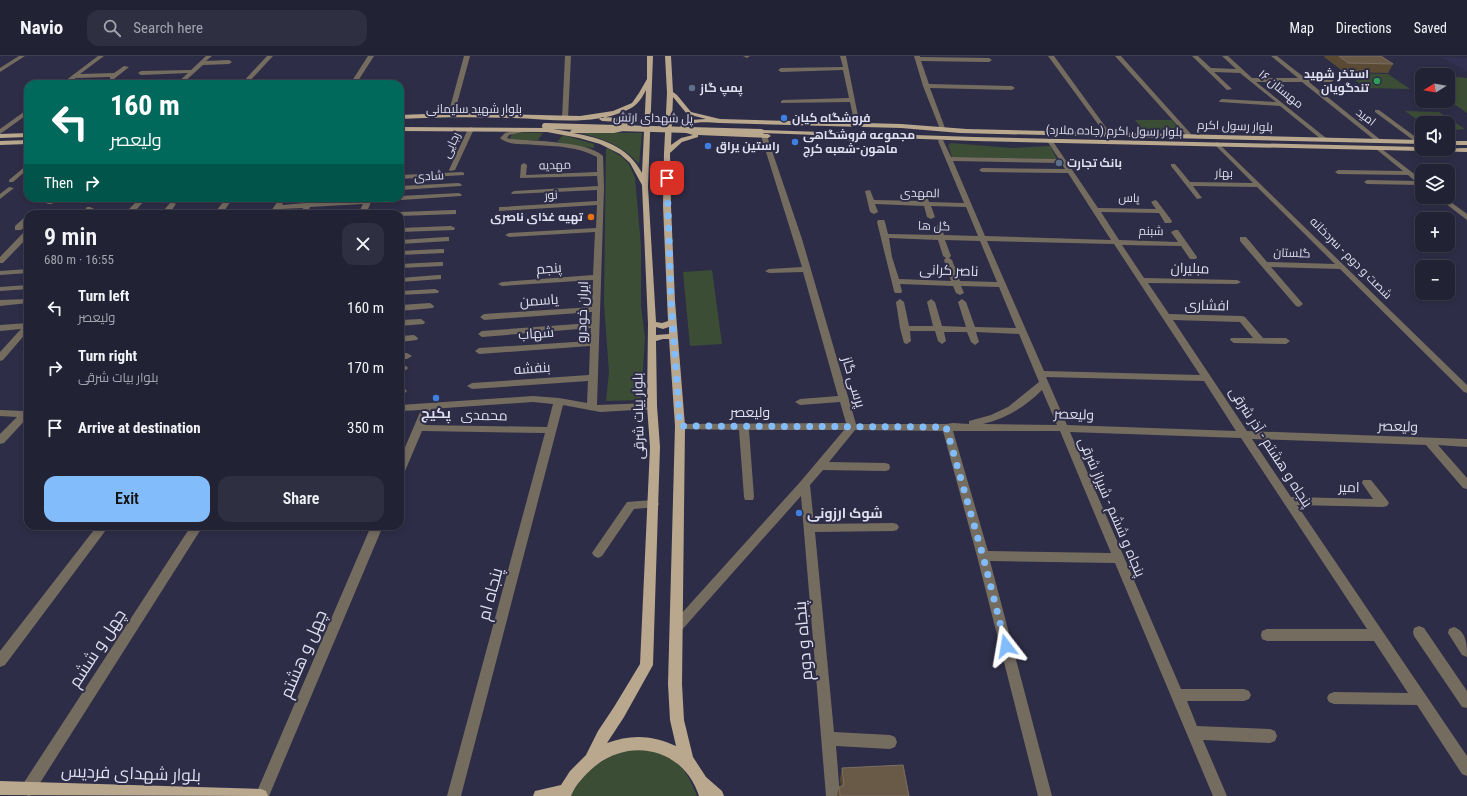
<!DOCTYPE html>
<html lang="en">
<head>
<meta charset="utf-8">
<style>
  body { margin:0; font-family:"Roboto Condensed",Cairo,sans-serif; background:#2e2f41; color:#f1f3f6; height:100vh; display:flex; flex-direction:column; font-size:15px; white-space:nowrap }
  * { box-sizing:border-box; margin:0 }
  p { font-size:13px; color:#a2a4ad }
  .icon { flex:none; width:22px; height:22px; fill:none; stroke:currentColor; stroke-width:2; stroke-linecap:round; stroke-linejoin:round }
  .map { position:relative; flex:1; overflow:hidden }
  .side { position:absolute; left:24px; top:154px; width:380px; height:320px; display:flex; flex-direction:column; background:#222235; border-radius:12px; box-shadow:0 2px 6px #0003,0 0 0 1px #3f3f50 }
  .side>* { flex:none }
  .top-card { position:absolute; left:24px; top:24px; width:380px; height:122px; border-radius:12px; box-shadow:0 2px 6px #0003,0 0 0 1px #3f3f50; background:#00695c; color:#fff; overflow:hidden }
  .needle { width:26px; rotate:259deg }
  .buttons { position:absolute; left:1415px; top:12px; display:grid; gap:8px }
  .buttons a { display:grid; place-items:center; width:40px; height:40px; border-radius:8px; background:#222235; box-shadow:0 2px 6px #0003,0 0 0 1px #3f3f50; font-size:20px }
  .pin { position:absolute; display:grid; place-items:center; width:34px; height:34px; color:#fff; margin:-17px; border-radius:8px; box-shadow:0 2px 6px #0006 }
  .me { position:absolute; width:44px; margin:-22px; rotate:346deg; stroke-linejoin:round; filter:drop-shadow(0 0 3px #0008) }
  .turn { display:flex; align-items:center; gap:14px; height:84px; padding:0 20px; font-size:18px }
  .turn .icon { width:52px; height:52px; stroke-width:2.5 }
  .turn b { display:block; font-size:28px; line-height:34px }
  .then { display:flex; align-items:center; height:38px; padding:0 20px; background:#0003; gap:8px; font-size:15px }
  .round { display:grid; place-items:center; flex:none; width:42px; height:42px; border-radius:12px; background:#2e2f41 }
  .headline { display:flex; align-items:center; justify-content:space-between; height:68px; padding:0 20px }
  h1 { font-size:24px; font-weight:600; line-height:30px }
  .primary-button { display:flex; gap:8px; margin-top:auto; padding:8px 20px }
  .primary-button a { flex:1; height:46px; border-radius:12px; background:#83bcfb; color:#111; font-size:16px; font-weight:600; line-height:46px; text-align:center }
  .primary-button a+a { background:#2e2f41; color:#f1f3f6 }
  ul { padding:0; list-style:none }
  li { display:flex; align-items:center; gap:12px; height:60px; padding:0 20px }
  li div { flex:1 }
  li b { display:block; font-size:15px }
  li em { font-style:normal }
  header { display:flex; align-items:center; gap:24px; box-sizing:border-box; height:56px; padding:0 20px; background:#222235; border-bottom:1px solid #3f3f50 }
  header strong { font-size:19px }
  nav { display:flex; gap:22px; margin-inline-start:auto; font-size:14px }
  .search { width:280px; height:36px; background:#2e2f41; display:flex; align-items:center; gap:10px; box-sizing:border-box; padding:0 14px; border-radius:12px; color:#a2a4ad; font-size:15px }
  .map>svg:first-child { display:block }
</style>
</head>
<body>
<header>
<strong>Navio</strong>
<div class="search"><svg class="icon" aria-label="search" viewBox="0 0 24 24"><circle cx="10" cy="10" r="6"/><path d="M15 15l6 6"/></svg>Search here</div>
<nav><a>Map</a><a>Directions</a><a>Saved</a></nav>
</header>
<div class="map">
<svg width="1467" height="740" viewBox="0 0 1467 740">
  <rect width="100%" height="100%" fill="#2e2d47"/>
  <!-- built -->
  <path fill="#333152" d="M1441,1l26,1v13z"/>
  <!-- green -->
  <path fill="#3c4d36" d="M1345,17l43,1 22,15 -44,-1z
    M1448,20l19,2v35l-19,-13z
    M1405,55l34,1 26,17 -12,1 5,3h-10v-10h-26z
    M1135,64h37l9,11 -38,-1z
    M513,76l30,1 -5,7h-29z
    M574,76l68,1 -3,31c-18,-20 -40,-27 -65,-32z
    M563,79l31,9v4l-13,-1 -24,-5z
    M951,87l60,5 39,-2 7,13 -105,-2 -4,-12z
    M608,92l14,9 7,7 6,14 6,68v60l4,32 -4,62 -35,1 3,-29 -5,-68 2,-155z
    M712,214l10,74 -32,2 -7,-74z
    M639,692c34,6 46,16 58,48h-128l13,-21 36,-24z"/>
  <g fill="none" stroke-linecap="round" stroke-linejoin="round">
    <!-- minor -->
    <path fill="#756c60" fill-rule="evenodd" d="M19,0h6l-25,16v-4z
      M98,0h6l-24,18 34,-1 10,-7 5,1 -15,12h-4v-2l-34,1 -9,6h-6z
      M206,0h6l-6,5 23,-1 3,2 -3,2 -26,1 -21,19h-6l12,-11 -47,2 -3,-2 3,-2 50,-1z
      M267,0h6l-26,28h-6z
      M368,0h6l-18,28h-6z
      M464,0h6l-16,59 -3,2 -3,-2z
      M565,0h6l-3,62 -3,2 -3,-2z
      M743,0h7l-3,2z
      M840,0h6l14,70 -5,-1 -5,-23 -69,1v-2l2,-1 66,-2 -6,-28 -62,2 -3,-2 3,-2 62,-1z
      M914,0h6v1l69,1 3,2 -3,2 -68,-1 8,23 83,2 3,2 -3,2 -82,-2 15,40 -5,1 -17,-43z
      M1048,0h6l56,77v2h-4z
      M1115,0h6l70,78v2h-4z
      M1192,0h6l13,12 25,1 -14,-13h6l24,22h46l-27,-22h6l28,22 28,1 1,1 -3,2h-22l73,59 -5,1 -75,-60h-46l70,56v2h-4l-42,-34 -60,-4 -1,-1 3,-2 54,3 -36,-29 -26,-1 18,17 -5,1z
      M28,53v5l-28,20v-5z
      M1375,54h4l42,31v2h-4l-42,-31z
      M471,71l3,2 -19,41 -5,1 -1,-1 19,-41z
      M525,72l2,1v2l-18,4 -2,3 3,1c23,2 77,2 93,17l1,32 -7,217 55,-2 5,3 -5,3 -52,3 -37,-7 -102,391h-14l98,-363 -123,-2 -17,40 -1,3 -4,1v-16l21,-49 -21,1v-6l133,-9 26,2 28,5 1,-22 -116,8 -5,-3 5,-3 117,-8 1,-29 -111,8 -4,-3 4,-3 111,-7 1,-13 -109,9 -4,-3 4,-3 109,-8 1,-11 -108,8 -4,-3 4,-3 108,-7 1,-27 -91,6 -4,-2 4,-2 91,-7 2,-43 -86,5 -4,-2 4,-2 87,-5 1,-23 -98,6v-4h3l95,-6v-11l-85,4 -1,-1 3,-2 84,-5 -1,-10 -77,2 1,-13 3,-2 3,2 -1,10 71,-3v-15c-18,-10 -41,-11 -61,-12 -11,-1 -27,1 -36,-7l5,-5zM533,346l20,2 -6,23 -122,-2 6,-16z
      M762,79l5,1 35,103 54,185h90l7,-1 16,1v-3l22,-6 17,-8 31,-25 -20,-48 -43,-2 3,10 -4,3 -4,-3 -4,-10h-23l2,9 -4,3 -4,-3 -3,-10h-25l1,10 -4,3 -3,-1 -4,-15 -4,-26 4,-3 4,3 5,24h24l-6,-24 4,-3 4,3 7,24 24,1 -8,-25 4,-3 4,3 9,25 41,1 -17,-41 -38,-1 3,7 -4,2 -4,-2 -3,-7 -53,-2 2,7 -1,2h-6l-1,-2 -17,-69 1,-2h6l1,2 3,12 48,1 -3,-8 4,-2 4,2 3,8 34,1 -12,-29 -35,-1 4,11 -4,2 -4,-2 -3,-11 -49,-2 3,8 -4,2 -4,-2 -5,-21 5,-1 4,10 48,1 -2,-8 3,-2 3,2 3,9 35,1 -26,-62 1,-1h4l8,17 108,2 -12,-18 3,-2 2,1 46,68 58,1 -5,-7 4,-2 2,1 15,20 -1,2h-6l-6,-10 -58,-1 18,28 59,2 -7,-10 4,-2h3l19,27 -1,2h-6l-9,-13 -59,-1 22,33 93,2 4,2 -4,2 -89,-1 21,31 73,2 3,1 18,21h23l4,3 -4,3 -52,-1 -4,-3 1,-2h22l-13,-16 -67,-2 74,111 220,8v8l-29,-2 29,33v11l-4,-1 -37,-43 -174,-6 39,58 82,2 -11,-16 1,-3h8l16,20 2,3 -2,3 -4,1 -86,-2 170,251v20l-5,-2 -45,-69 -83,-1 -5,-2 -2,-4 2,-4 5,-2 74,1 -34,-52h-107l-5,-2 -1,-4 1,-4 5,-2h100l-126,-191 -171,-6 111,257h63l5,2 2,4 -2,4 -5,2h-57l10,25 73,3 5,2 2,5 -2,5 -5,2 -67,-3 24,56h-14l-98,-233 -125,-2 62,235h-14l-61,-240 -34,-125 -88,-1 -26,32 56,1 4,1 1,3 -1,3 -4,1 -62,-1 -13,15 4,39 79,-1 4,1 2,3 -2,3 -4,1 -78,1 19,200 56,3 5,2 2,5 -2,5 -5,2 -54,-3 4,50h-14l-25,-300 -121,136 -4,1 -4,-1 -2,-4 2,-4 129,-143 43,-51h-95l5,67 -1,3h-8l-1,-3 -5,-67 -59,-1 -4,-1 -1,-2 1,-2 170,-1 -6,-21 -40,3 -5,-3 5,-3 38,-3 -35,-124 -34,1 -4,-2 4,-2 33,-2 -41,-131zM953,105l108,2 4,6 -83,-1 -3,2 3,2 86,1 43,67 -126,-4zM889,182l49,2 5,16 3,2 -2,2 7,21 -52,-2 -7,-22zM945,184l35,1 17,41 -37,-1 -8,-21 -3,-2 2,-2zM987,185l127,3 86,131 -156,-4zM1046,321l158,4 32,50 -169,-6zM1042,334l15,35 -74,-1c24,-6 42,-17 59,-34zM953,375h107l51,122 -123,-2z
      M1217,86l250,243v8l-3,-1 -124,-123 -69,-2 32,37 -4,3 -3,-1 -56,-65v-4h6l21,25 68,2 -78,-77 -64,-1 9,12 -5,1 -26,-33v-2h4l15,18 63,1 -39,-39z
      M1378,90l44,34v5l-55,-1 -3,-2 3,-2 48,1 -7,-6 -70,-1 -3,-2 3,-2 65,1 -27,-22v-2z
      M28,108v5l-15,13h-4v-2z
      M462,116l2,1v2l-64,4v-4z
      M459,127l3,2 -1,1 -61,4v-4z
      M9,131l5,1 -14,11v-5z
      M459,137l3,2 -1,1 -90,6 -5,12h-8l5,-10 -53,3 -3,7h-8l4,-6 -23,1 -3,5h-8l11,-16h6l-4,7 23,-2 4,-5h6l-2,5 52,-3 1,-2h34v-2z
      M1437,141h7l23,17v6z
      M51,142h7l-6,6h-4l-2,-1z
      M81,142h7l-6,5 -3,-2z
      M140,142h7l-12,13 29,-1 6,-7h4l2,1 -7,10h-45z
      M226,142h7l-11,16h-8z
      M87,151h3l4,2 -5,5h-8z
      M453,154h3v4l-56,2v-2h-4l4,-2z
      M53,155h6l1,2 -9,1z
      M25,161h3v6l-7,7h-6v-4z
      M451,170l4,2 -1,2 -54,2v-4z
      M23,177h5v4l-25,26h-3v-6z
      M446,181h3v4l-49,3v-4z
      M441,193h3v4l-44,2v-4z
      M440,206h3v4l-43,2v-4z
      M28,213v4l-28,2v-4z
      M438,219h3v4l-41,3v-4z
      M28,229v4l-28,2v-4z
      M435,233l4,2 -1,2 -38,2v-4z
      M28,243v4l-28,3v-6z
      M430,247l4,3 -1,2 -33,3v-6z
      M421,263l4,3 -1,2 -24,2v-6z
      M28,267v8l-25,29 -3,1v-9l21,-23 -21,2v-6z
      M414,279l4,3 -1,2 -17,2v-6z
      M400,297h7l5,3 -5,3h-7z
      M400,309l6,1 2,2 -2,2 -6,1z
      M400,332l5,1 2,2 -2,2 -5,1z
      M28,352v9l-24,26 -4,1v-10l17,-17 -17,-1v-6l23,1z
      M653,444l4,1 2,3 -2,3 -23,2 -32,47 -4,2 -4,-2 -2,-3 2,-3 33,-48z
      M97,470h12l-104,139 -5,2v-16z
      M191,470h12l-170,268 -4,2 -6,-2 -2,-5 2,-5z
      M371,470h12l-114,270h-14z
      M1419,570l5,2 43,63v17l-5,-1 -48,-71 -1,-4 1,-4z
      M1454,571c13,5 13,18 13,30l-5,-2 -14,-22 1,-4z"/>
    <!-- major -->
    <path fill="#b9a78e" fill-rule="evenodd" d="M647,0h6l-5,131 8,135 6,1 6,-2 -5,-115 1,-53 3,-60 -2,-37h6l2,36 4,3 14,17 29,7 181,5 66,5 455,11v4l-462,-11 -59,-5 -181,-5c-11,0 -25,-3 -34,4l1,2 6,2 75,3 3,2 -3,2 -70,-3v2l-16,5 -12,11 1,53 4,95 10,125 -3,258 2,36 9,37 13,20 16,14 2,5h-25c-15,-47 -68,-60 -105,-29 -9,8 -19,18 -23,29h-38l2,-5 26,-6 9,-14 16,-16 12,-24 16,-24 26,-43 10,-217 -3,-41 1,-82 -6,-139 -12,-22 -10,-9 -20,-10 -21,-6 -32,-6 -147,-1v-4l147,1 24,4 -1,-1 3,-2 46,-1 3,-4 -3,-2 -17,-1 -3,-2 3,-2 19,1 7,6 -5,7 -9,2h-41c28,5 55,13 69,40l4,-83c-5,10 -10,17 -21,21 -34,15 -76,8 -112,7 -38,-1 -75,-1 -113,1v-4l51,-2 129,3 33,-5 19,-8 7,-10 8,-14zM673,41l14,17 19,5 -17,1 -8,5 -1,3 3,4 10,3 -12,3 -10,7zM656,271l7,2 6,-2v7l-13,1zM663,283h6l6,87 -7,258 2,36 6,26c-24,-11 -45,-12 -69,-3l17,-26 29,-52 7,-218 -3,-41 -1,-65z
      M761,74l214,7 447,10v2l45,-1v4l-492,-11 -216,-8v-2z
      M28,77v4l-28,1v-4z
      M28,84v4l-28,1v-4z
      M1448,85h19v4h-19z
      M0,725l261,8 5,2 2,5 -268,-1z"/>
    <!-- major-bridge -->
    <path stroke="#b9a78e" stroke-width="6" d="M545,70l216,6"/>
  </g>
  <!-- wall -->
  <path fill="#5b4a33" d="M1325,0h56l12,8 -5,9 -44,-1 -20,-15z
    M842,712l67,28h-72l2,-9 2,-1 -1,-7z"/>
  <!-- building -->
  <path fill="#695a48" stroke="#7c6f62" d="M1339,0h42l12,8 -45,-1z
    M903,709l6,31h-69l-1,-9 5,-2 -2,-17z"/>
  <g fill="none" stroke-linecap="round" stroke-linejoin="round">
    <!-- route -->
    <path stroke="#83bcfb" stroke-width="7" stroke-dasharray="0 12.6" d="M667,122l4,123 9,125 266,1 37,129 23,90"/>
  </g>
  <!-- markers -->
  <circle fill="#2e9e5b" stroke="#2e2d47" stroke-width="1.5" cx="1377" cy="25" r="4"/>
  <g fill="#5c6f8a" stroke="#2e2d47" stroke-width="1.5">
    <circle cx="692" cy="32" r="4"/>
    <circle cx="1059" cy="107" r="4"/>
  </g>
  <g fill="#3f7fe0" stroke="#2e2d47" stroke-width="1.5">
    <circle cx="784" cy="62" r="4"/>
    <circle cx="795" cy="86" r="4"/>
    <circle cx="708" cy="90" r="4"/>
    <circle cx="436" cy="342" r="4"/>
    <circle cx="799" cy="457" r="4"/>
  </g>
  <circle fill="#e8710a" stroke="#2e2d47" stroke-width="1.5" cx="591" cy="161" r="4"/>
  <g text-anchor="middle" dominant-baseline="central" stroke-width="4" stroke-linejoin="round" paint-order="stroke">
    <!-- far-poi labels -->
    <g font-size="12" font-weight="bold" fill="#dfdff0" stroke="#2e2d47" text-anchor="start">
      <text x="1369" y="18" text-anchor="end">استخر شهید<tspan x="1369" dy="14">تندگویان</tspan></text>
      <text x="700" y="32">پمپ گاز</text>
      <text x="792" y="62">فروشگاه کیان</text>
      <text x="803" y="79">مجموعه فروشگاهی<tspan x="803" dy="14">ماهون-شعبه کرج</tspan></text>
      <text x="716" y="90">راستین یراق</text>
      <text x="1067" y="107">بانک تجارت</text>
      <text x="583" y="161" text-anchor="end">تهیه غذای ناصری</text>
    </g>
    <!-- far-street labels -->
    <g font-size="12" fill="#dfdff0" stroke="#2e2d47">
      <text transform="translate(1281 33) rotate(39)">مهستان ۱۶</text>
      <text x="474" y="53">بلوار شهید سلیمانی</text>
      <text transform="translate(1366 61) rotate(38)">امید</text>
      <text transform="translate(653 62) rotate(1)">پل شهدای ارتش</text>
      <text transform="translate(1235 70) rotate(2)">بلوار رسول اکرم</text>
      <text transform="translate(1114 75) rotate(1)">بلوار رسول اکرم (جاده ملارد)</text>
      <text transform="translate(451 89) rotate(-65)">رجایی</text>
      <text transform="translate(555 109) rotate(-2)">مهدیه</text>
      <text transform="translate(1224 117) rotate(1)">بهار</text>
      <text transform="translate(429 120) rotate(-3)">شادی</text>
      <text transform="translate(920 137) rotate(1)">المهدی</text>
      <text transform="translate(551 139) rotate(-4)">نور</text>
      <text transform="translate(1129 142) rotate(1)">یاس</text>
      <text transform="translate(934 170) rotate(2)">گل ها</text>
      <text transform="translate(1151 175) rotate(1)">شبنم</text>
      <text transform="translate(1292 197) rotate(2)">گلستان</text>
      <text transform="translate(1351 202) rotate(45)">شصت و دوم - سردخانه</text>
    </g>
    <!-- street labels -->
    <g font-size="14" fill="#dfdff0" stroke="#2e2d47">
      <text transform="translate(549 212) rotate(-4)">پنجم</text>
      <text transform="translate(1190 212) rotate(1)">مبلیران</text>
      <text transform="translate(949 214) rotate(2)">ناصر کرانی</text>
      <text transform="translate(539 244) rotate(-4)">یاسمن</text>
      <text transform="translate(1207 249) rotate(1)">افشاری</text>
      <text transform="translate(582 256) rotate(-88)">ایران خودرو</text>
      <text transform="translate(536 277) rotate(-4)">شهاب</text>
      <text transform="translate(532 312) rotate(-4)">بنفشه</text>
      <text transform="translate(854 326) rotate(74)">پرسی گاز</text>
      <text x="750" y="356">ولیعصر</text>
      <text transform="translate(1074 358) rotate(2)">ولیعصر</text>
      <text transform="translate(484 359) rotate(1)">محمدی</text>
      <text transform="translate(638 360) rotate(-91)">بلوار بیات شرقی</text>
      <text transform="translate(1398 370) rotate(2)">ولیعصر</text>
      <text transform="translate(1271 391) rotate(57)">پنجاه و هشتم - آذر شرقی</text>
      <text transform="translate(1349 431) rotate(1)">امیر</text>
      <text transform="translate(1112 451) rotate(67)">پنجاه و ششم - شیراز شرقی</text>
    </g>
    <!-- poi labels -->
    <g font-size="14" font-weight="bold" fill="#dfdff0" stroke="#2e2d47">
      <text x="436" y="357">پکیج</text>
      <text x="807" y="457" text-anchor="start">شوک ارزونی</text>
    </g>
    <!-- near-street labels -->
    <g font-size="17" fill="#dfdff0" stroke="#2e2d47">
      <text transform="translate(490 538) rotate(-75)">پنجاه ام</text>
      <text transform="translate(803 585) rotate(-95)">پنجاه و دوم</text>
      <text transform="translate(97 592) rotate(-57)">چهل و ششم</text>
      <text transform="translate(303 598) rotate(-67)">چهل و هشتم</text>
      <text transform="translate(131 717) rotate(2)">بلوار شهدای فردیس</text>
    </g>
  </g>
</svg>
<div class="buttons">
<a><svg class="needle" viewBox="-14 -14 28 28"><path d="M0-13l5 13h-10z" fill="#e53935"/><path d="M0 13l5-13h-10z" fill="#a2a4ad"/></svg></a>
<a><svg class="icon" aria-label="sound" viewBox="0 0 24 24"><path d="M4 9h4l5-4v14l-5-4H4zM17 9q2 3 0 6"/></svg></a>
<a><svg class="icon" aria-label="layers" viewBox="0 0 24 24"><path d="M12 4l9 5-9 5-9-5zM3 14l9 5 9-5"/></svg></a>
<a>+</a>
<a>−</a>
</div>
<div class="pin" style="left:667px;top:122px;background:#d93025"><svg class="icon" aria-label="arrive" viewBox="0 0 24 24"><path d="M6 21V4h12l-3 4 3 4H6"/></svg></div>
<svg class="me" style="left:1006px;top:590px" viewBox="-20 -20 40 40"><path d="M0-17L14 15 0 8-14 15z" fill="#83bcfb" stroke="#fff" stroke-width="4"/></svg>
<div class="top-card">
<div class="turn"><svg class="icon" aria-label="left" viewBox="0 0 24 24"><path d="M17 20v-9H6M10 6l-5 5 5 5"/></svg><div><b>160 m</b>ولیعصر</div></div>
<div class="then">Then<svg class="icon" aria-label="right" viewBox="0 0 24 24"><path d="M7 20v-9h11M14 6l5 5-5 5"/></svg></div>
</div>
<section class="side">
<div class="headline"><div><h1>9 min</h1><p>680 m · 16:55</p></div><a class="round"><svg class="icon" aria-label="close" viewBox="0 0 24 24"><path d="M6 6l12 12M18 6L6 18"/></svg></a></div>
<ul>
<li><svg class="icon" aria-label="left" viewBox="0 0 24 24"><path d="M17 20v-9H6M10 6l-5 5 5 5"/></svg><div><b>Turn left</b><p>ولیعصر</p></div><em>160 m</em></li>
<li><svg class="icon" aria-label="right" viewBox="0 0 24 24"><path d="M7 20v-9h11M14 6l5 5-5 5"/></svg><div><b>Turn right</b><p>بلوار بیات شرقی</p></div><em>170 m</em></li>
<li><svg class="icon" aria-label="arrive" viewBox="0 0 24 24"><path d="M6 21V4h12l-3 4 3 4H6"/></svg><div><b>Arrive at destination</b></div><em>350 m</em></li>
</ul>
<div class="primary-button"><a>Exit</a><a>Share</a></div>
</section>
</div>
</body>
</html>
